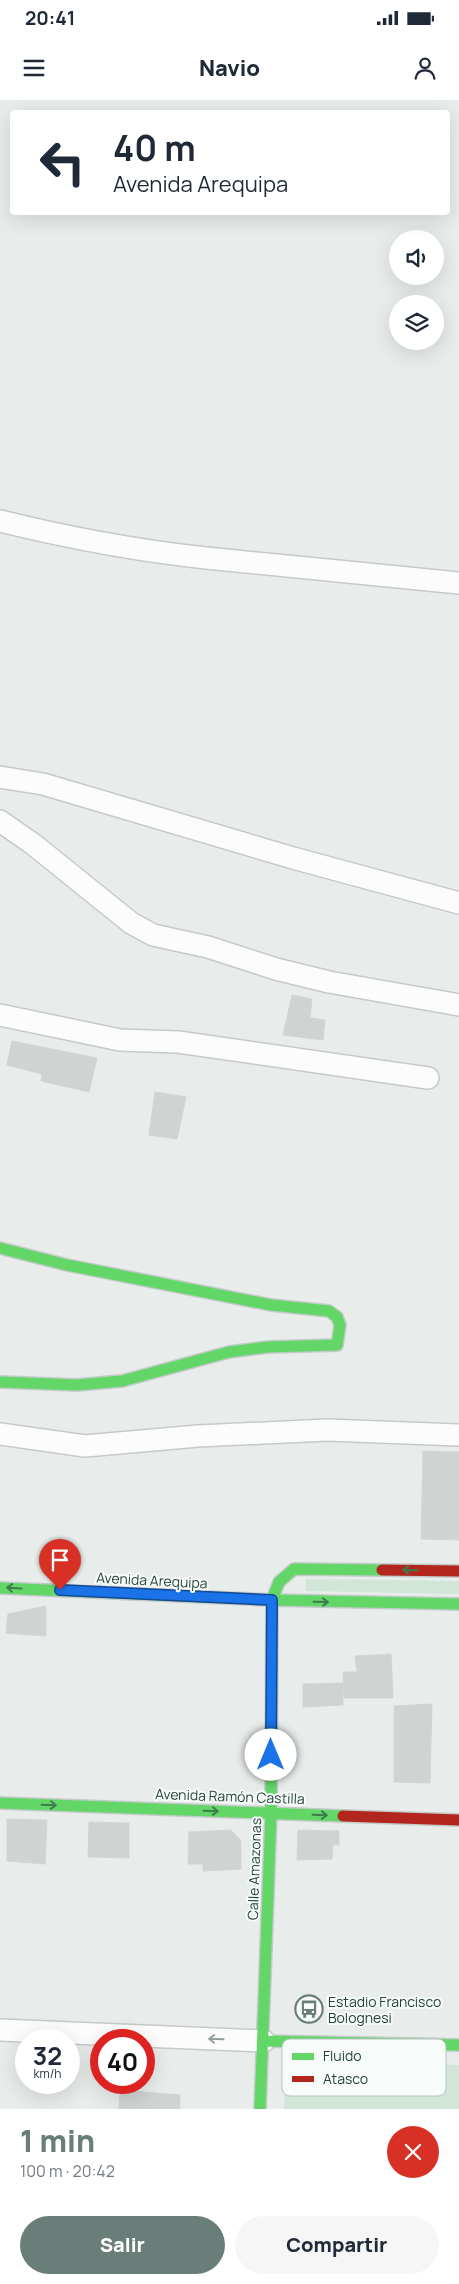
<!DOCTYPE html>
<html lang="es">
<head>
<meta charset="utf-8">
<style>
  body { margin:0; font-family:Manrope,sans-serif; background:#f6f6f7; color:#1f2937; height:100vh; display:flex; flex-direction:column; font-size:19px; white-space:nowrap }
  * { box-sizing:border-box; margin:0 }
  p { font-size:16px; color:#747a83 }
  .icon { flex:none; width:28px; height:28px; fill:none; stroke:currentColor; stroke-width:2; stroke-linecap:round; stroke-linejoin:round }
  .map { position:relative; height:2009px; overflow:hidden }
  .drawer { display:flex; flex-direction:column; background:#fff; flex:1 }
  .drawer>* { flex:none }
  .top-card { position:absolute; left:10px; top:10px; width:440px; height:105px; border-radius:5px; box-shadow:0 5px 20px #0002; background:#fff; color:#1f2937; overflow:hidden }
  .tools { position:absolute; left:389px; top:130px; display:grid; gap:10px }
  .tools a { display:grid; place-items:center; width:55px; height:55px; border-radius:50%; background:#fff; box-shadow:0 5px 20px #0002; font-size:25px }
  .speed { position:absolute; left:15px; top:1929px; display:flex; gap:10px; font-size:25px; font-weight:700; text-align:center }
  .speed>* { display:grid; place-content:center; width:65px; height:65px; border-radius:50%; background:#fff; box-shadow:0 5px 20px #0002; line-height:1 }
  .speed small { font-size:12px; font-weight:400 }
  .speed .limit { border:8px solid #d22; background:#fff; color:#111 }
  .pin { position:absolute; display:grid; place-items:center; width:42px; height:42px; color:#fff; margin:-51px -21px; border-radius:50% 50% 50% 0; rotate:-45deg; box-shadow:0 0 5px #0007 }
  .pin .icon { rotate:45deg }
  .me { position:absolute; width:55px; margin:-28px; rotate:0deg; stroke-linejoin:round; filter:drop-shadow(0 0 4px #0008) }
  .turn { display:flex; align-items:center; gap:18px; height:105px; padding:0 20px; font-size:22px }
  .turn .icon { width:65px; height:65px; stroke-width:2.5 }
  .turn b { display:block; font-size:35px; line-height:42px }
  .round { display:grid; place-items:center; flex:none; width:52px; height:52px; border-radius:26px; background:#f6f6f7 }
  .summary { display:flex; align-items:center; justify-content:space-between; height:85px; padding:0 20px }
  h1 { font-size:30px; font-weight:800; line-height:38px; color:#697e78 }
  .action { display:flex; gap:10px; margin-top:auto; padding:10px 20px }
  .action a { flex:1; height:58px; border-radius:30px; background:#697e78; color:#fff; font-size:20px; font-weight:800; line-height:58px; text-align:center }
  .action a+a { background:#f6f6f7; color:#1f2937 }
  .status { display:flex; justify-content:space-between; align-items:center; height:35px; padding:0 25px; background:#fff; direction:ltr }
  .status svg { height:14px; fill:currentColor }
  header { display:flex; justify-content:space-between; align-items:center; height:65px; padding:0 20px; background:#fff; font-size:22px; font-weight:800 }
  .map>svg:first-child { display:block }
</style>
</head>
<body>
<div class="status"><b>20:41</b><svg viewBox="0 0 49 12"><path d="M0 12V9h3v3zM5 12V6h3v6zM10 12V3h3v9zM15 12V0h3v12zM26 1h20v11H26zM47 4h2v5h-2z"/></svg></div>
<header><svg class="icon" aria-label="menu" viewBox="0 0 24 24"><path d="M4 6h16M4 12h16M4 18h16"/></svg>Navio<svg class="icon" aria-label="person" viewBox="0 0 24 24"><circle cx="12" cy="8" r="4"/><path d="M4 21q1-7 8-7t8 7"/></svg></header>
<div class="map">
<svg width="459" height="2009" viewBox="0 0 459 2009">
  <rect width="100%" height="100%" fill="#e8edeb"/>
  <!-- green -->
  <path fill="#d1e6d8" d="M306,1479l153,2v13l-153,-3z
    M286,1956l173,9v44h-175z"/>
  <!-- building -->
  <path fill="#cfd4d2" stroke="#d1d6d4" d="M292,895l20,4 -2,19 15,2 -2,20 -40,-5z
    M12,941l85,17 -8,34 -48,-11 1,-7 -35,-9z
    M155,992l31,5 -9,42 -28,-4z
    M423,1351l36,1v88l-38,-1z
    M46,1506v30l-40,-3 2,-19z
    M391,1554l2,44h-49l-1,-26h14l-2,-16z
    M343,1583v22l-40,2v-23z
    M432,1604l-2,79 -36,-1v-76z
    M7,1719l40,1 -2,44 -38,-3z
    M89,1722l40,1v35l-41,-1z
    M231,1730l10,11v28l-38,2v-7h-15l1,-32z
    M298,1730l41,1v14h-6l-1,14 -35,1z
    M120,1990l60,5v14h-61z"/>
  <g fill="none" stroke-linecap="round" stroke-linejoin="round">
    <!-- street casing -->
    <g stroke="#c5cac8" stroke-width="24">
      <path id="street" d="M0,421c65,16 139,30 206,37 84,9 169,16 253,25
        M0,677l43,7 250,74 166,45
        M0,721l33,23 98,79 22,12 55,12 68,22 53,13 130,23
        M0,915l120,25 58,2 250,36
        M0,1334l85,12 113,-10 129,-6 132,5
        M0,1930l264,11"/>
    </g>
    <!-- fast casing -->
    <g stroke="#c3cbc8" stroke-width="14">
      <path id="fast" d="M0,1148l67,17 204,40 58,6 8,6 3,8 -3,20 -69,2 -39,5 -107,29 -45,4 -77,-3
        M0,1488l272,12 187,4
        M0,1703l343,13
        M264,1941l195,4
        M260,2009l11,-296 1,-213 7,-18 15,-13 88,1"/>
    </g>
    <!-- jam casing -->
    <g stroke="#c3cbc8" stroke-width="14">
      <path id="jam" d="M382,1470l77,1
        M343,1716l116,4"/>
    </g>
    <!-- street -->
    <use href="#street" stroke="#fcfcfc" stroke-width="21"/>
    <!-- fast -->
    <use href="#fast" stroke="#63d668" stroke-width="11"/>
    <!-- jam -->
    <use href="#jam" stroke="#b3261e" stroke-width="11"/>
  </g>
  <!-- one-way arrows -->
  <defs><path id="oneway-shaft" d="M-6 0H5M1.5-3L5.5 0L1.5 3" fill="none" stroke-width="1.6" stroke-linecap="round" stroke-linejoin="round" transform="scale(1.25)"/></defs>
  <g stroke="#3d7d4c">
    <use href="#oneway-shaft" transform="translate(410 1470) rotate(-179)"/>
    <use href="#oneway-shaft" transform="translate(14 1488) rotate(-177)"/>
    <use href="#oneway-shaft" transform="translate(321 1502) rotate(1)"/>
    <use href="#oneway-shaft" transform="translate(49 1705) rotate(2)"/>
    <use href="#oneway-shaft" transform="translate(211 1711) rotate(2)"/>
    <use href="#oneway-shaft" transform="translate(320 1715) rotate(2)"/>
  </g>
  <use stroke="#909f9b" href="#oneway-shaft" transform="translate(216 1939) rotate(-178)"/>
  <g fill="none" stroke-linecap="round" stroke-linejoin="round">
    <!-- route casing -->
    <g stroke="#114b97" stroke-width="12">
      <path id="route" d="M60,1490l212,10 -1,155"/>
    </g>
    <!-- route -->
    <use href="#route" stroke="#1a73e8" stroke-width="9"/>
  </g>
  <!-- icons -->
  <defs>
    <g id="bus-ring" transform="scale(1.4375)"><circle r="9.5" fill="#f7fbf9" stroke="#697e78" stroke-width="1.5"/><path d="M-5-6H5V4H4V6H2V4H-2V6H-4V4H-5ZM-3.5-4V0h7V-4ZM-3.5 1.2v1.5H-2V1.2ZM2 1.2v1.5H3.5V1.2Z" fill="#697e78"/></g>
  </defs>
  <g fill-rule="evenodd">
    <use href="#bus-ring" x="309" y="1909"/>
  </g>
  <g text-anchor="middle" dominant-baseline="central" stroke-width="4" stroke-linejoin="round" paint-order="stroke">
    <!-- street labels -->
    <g font-size="14" fill="#24423a" stroke="#f7fbf9">
      <text transform="translate(152 1480) rotate(3)">Avenida Arequipa</text>
      <text transform="translate(230 1696) rotate(2)">Avenida Ramón Castilla</text>
      <text transform="translate(254 1769) rotate(-88)">Calle Amazonas</text>
    </g>
    <!-- poi labels -->
    <g font-size="14" fill="#24423a" stroke="#f7fbf9" text-anchor="start">
      <text x="328" y="1901">Estadio Francisco<tspan x="328" dy="16">Bolognesi</tspan></text>
    </g>
  </g>
  <!-- legend -->
  <rect x="282" y="1939" width="164" height="57" rx="8" fill="#f7fbf9" stroke="#b8c4c0" stroke-width="1"/>
  <rect x="292" y="1953" width="22" height="7" fill="#63d668"/>
  <rect x="292" y="1976" width="22" height="6" fill="#b3261e"/>
  <g font-size="14" fill="#24423a">
    <text x="323" y="1961">Fluido</text>
    <text x="323" y="1984">Atasco</text>
  </g>
</svg>
<div class="tools">
<a><svg class="icon" aria-label="sound" viewBox="0 0 24 24"><path d="M4 9h4l5-4v14l-5-4H4zM17 9q2 3 0 6"/></svg></a>
<a><svg class="icon" aria-label="layers" viewBox="0 0 24 24"><path d="M12 4l9 5-9 5-9-5zM3 14l9 5 9-5"/></svg></a>
</div>
<div class="speed"><div>32<small>km/h</small></div><div class="limit">40</div></div>
<div class="pin" style="left:60px;top:1490px;background:#d93025"><svg class="icon" aria-label="arrive" viewBox="0 0 24 24"><path d="M6 21V4h12l-3 4 3 4H6"/></svg></div>
<svg class="me" style="left:271px;top:1655px" viewBox="-20 -20 40 40"><circle r="19" fill="#fff"/><path d="M0-13L10 11 0 6-10 11z" fill="#1a73e8"/></svg>
<div class="top-card">
<div class="turn"><svg class="icon" aria-label="left" viewBox="0 0 24 24"><path d="M17 20v-9H6M10 6l-5 5 5 5"/></svg><div><b>40 m</b>Avenida Arequipa</div></div>
</div>
</div>
<section class="drawer">
<div class="summary"><div><h1>1 min</h1><p>100 m · 20:42</p></div><a class="round" style="background:#d93025;color:#fff"><svg class="icon" aria-label="close" viewBox="0 0 24 24"><path d="M6 6l12 12M18 6L6 18"/></svg></a></div>
<div class="action"><a>Salir</a><a>Compartir</a></div>
</section>
</body>
</html>
